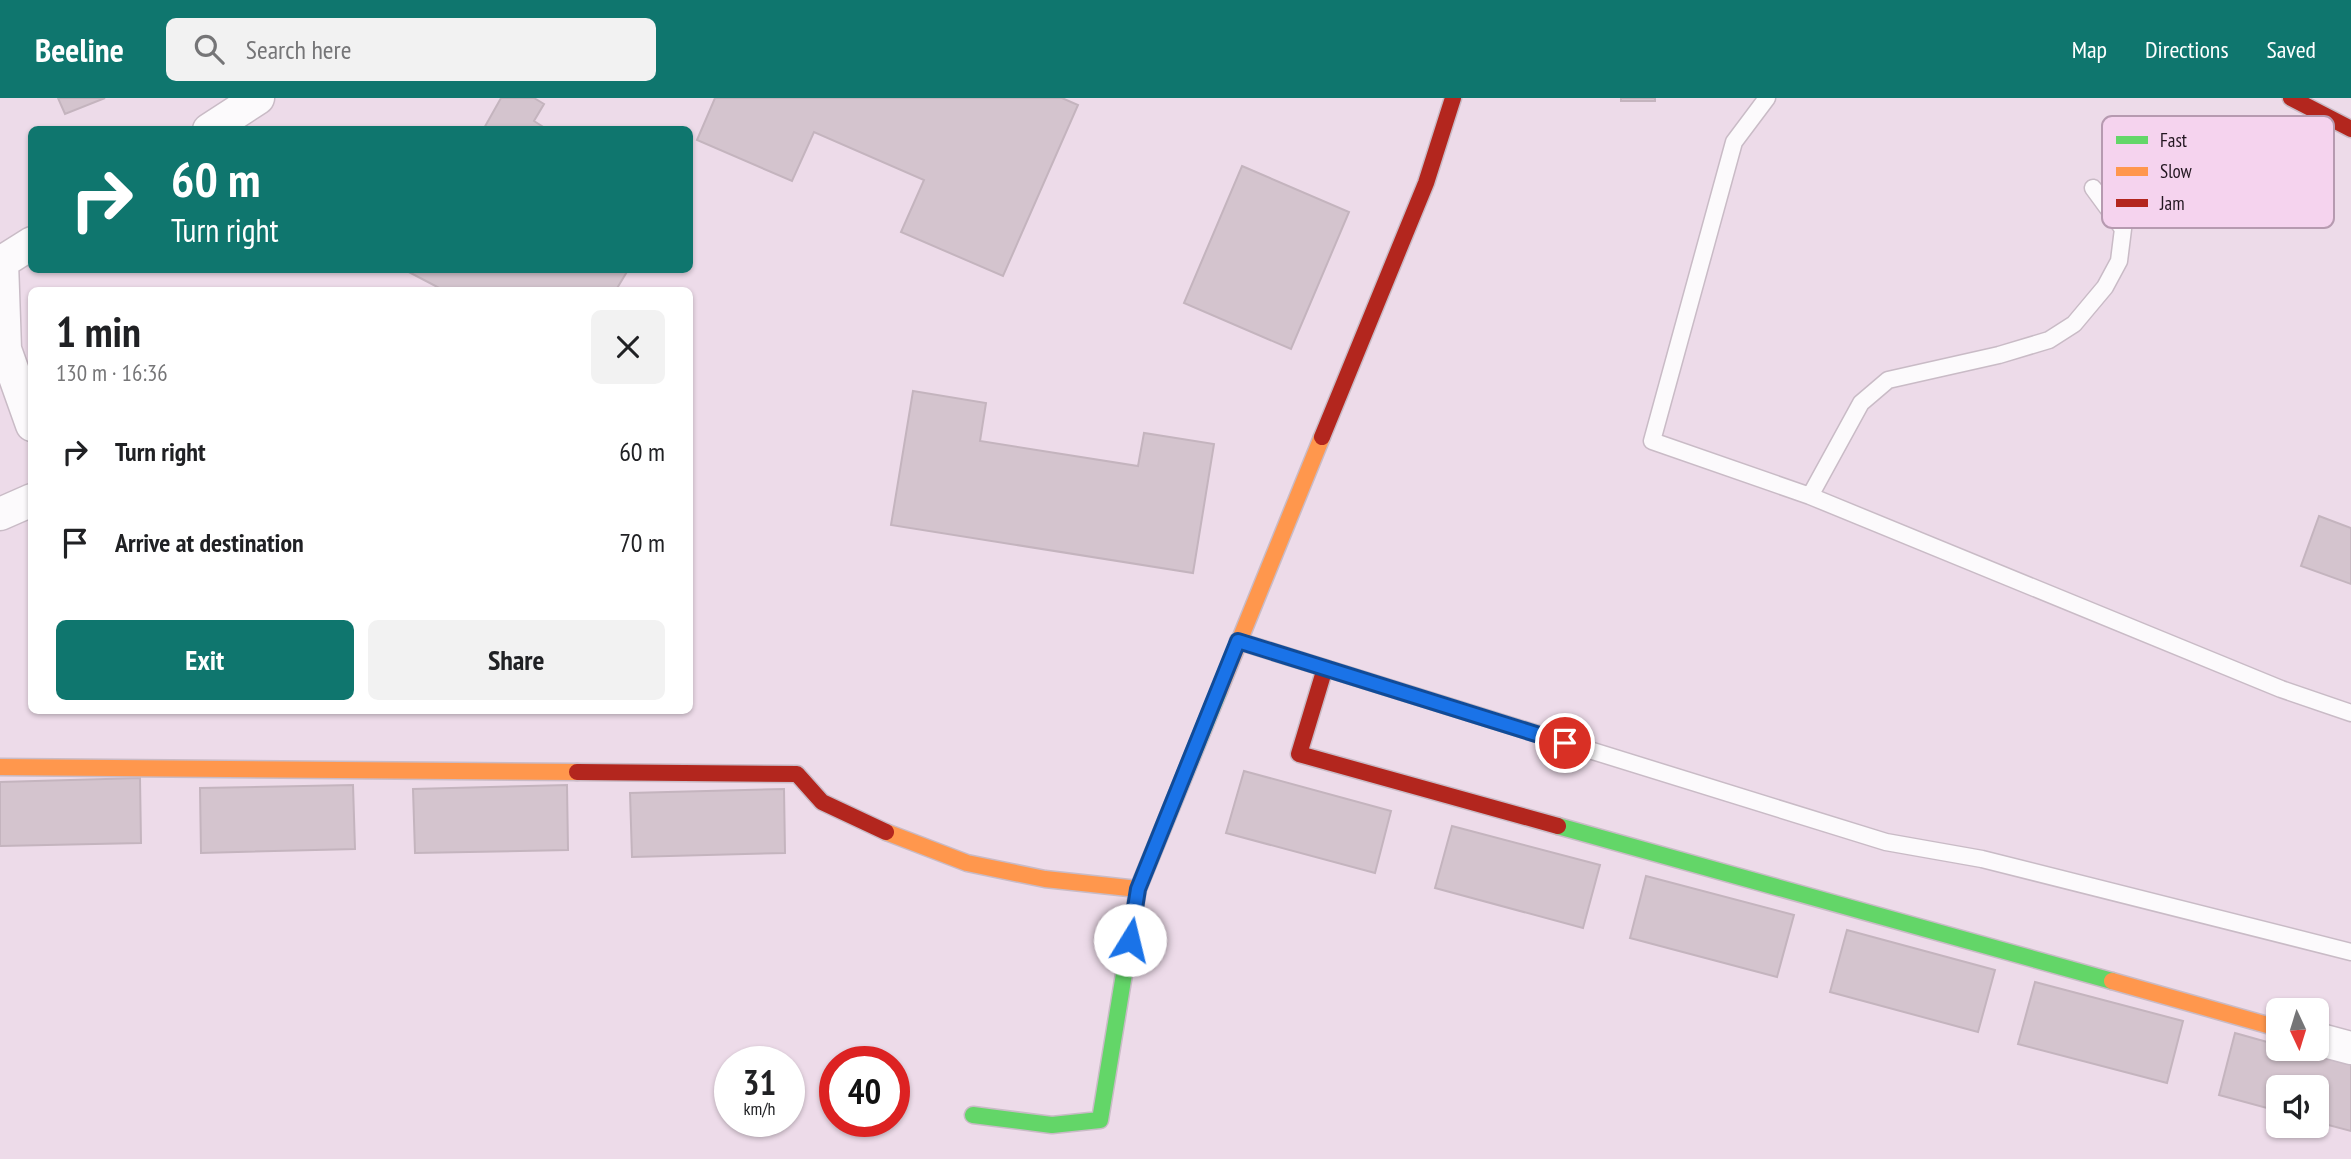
<!DOCTYPE html>
<html lang="en">
<head>
<meta charset="utf-8">
<style>
  body { margin:0; font-family:"PT Sans Narrow",sans-serif; background:#f2f2f2; color:#202124; height:100vh; display:flex; flex-direction:column; font-size:26px; white-space:nowrap }
  * { box-sizing:border-box; margin:0 }
  p { font-size:23px; color:#757577 }
  .icon { flex:none; width:38px; height:38px; fill:none; stroke:currentColor; stroke-width:2; stroke-linecap:round; stroke-linejoin:round }
  .map { position:relative; flex:1; overflow:hidden }
  .side { position:absolute; left:28px; top:189px; width:665px; height:427px; display:flex; flex-direction:column; background:#fff; border-radius:10px; box-shadow:0 2px 5px #0004 }
  .side>* { flex:none }
  .top-card { position:absolute; left:28px; top:28px; width:665px; height:147px; border-radius:10px; box-shadow:0 2px 5px #0004; background:#0f766e; color:#fff; overflow:hidden }
  .needle { width:46px; rotate:176deg }
  .tools { position:absolute; left:2266px; top:900px; display:grid; gap:14px }
  .tools a { display:grid; place-items:center; width:63px; height:63px; border-radius:10px; background:#fff; box-shadow:0 2px 5px #0004; font-size:35px }
  .speed { position:absolute; left:714px; top:948px; display:flex; gap:14px; font-size:35px; font-weight:700; text-align:center }
  .speed>* { display:grid; place-content:center; width:91px; height:91px; border-radius:50%; background:#fff; box-shadow:0 2px 5px #0004; line-height:1 }
  .speed small { font-size:18px; font-weight:400 }
  .speed .limit { border:10px solid #d22; background:#fff; color:#111 }
  .pin { position:absolute; display:grid; place-items:center; width:60px; height:60px; color:#fff; margin:-30px; border:4px solid #fff; border-radius:50%; box-shadow:0 2px 7px #0007 }
  .me { position:absolute; width:77px; margin:-38px; rotate:9deg; stroke-linejoin:round; filter:drop-shadow(0 0 5px #0008) }
  .turn { display:flex; align-items:center; gap:24px; height:147px; padding:0 28px; font-size:32px }
  .turn .icon { width:91px; height:91px; stroke-width:2.5 }
  .turn b { display:block; font-size:49px; line-height:60px }
  .round { display:grid; place-items:center; flex:none; width:74px; height:74px; border-radius:10px; background:#f2f2f2 }
  .head { display:flex; align-items:center; justify-content:space-between; height:119px; padding:0 28px }
  h1 { font-size:42px; font-weight:600; line-height:52px }
  .primary-button { display:flex; gap:14px; margin-top:auto; padding:14px 28px }
  .primary-button a { flex:1; height:80px; border-radius:10px; background:#0f766e; color:#fff; font-size:28px; font-weight:600; line-height:80px; text-align:center }
  .primary-button a+a { background:#f2f2f2; color:#202124 }
  ul { padding:0; list-style:none }
  li { display:flex; align-items:center; gap:21px; height:91px; padding:0 28px }
  li div { flex:1 }
  li b { display:block; font-size:26px }
  li em { font-style:normal }
  header { display:flex; align-items:center; gap:42px; box-sizing:border-box; height:98px; padding:0 35px; background:#0f766e; color:#fff }
  header strong { font-size:33px }
  nav { display:flex; gap:38px; margin-inline-start:auto; font-size:24px }
  .search { width:490px; height:63px; background:#f2f2f2; display:flex; align-items:center; gap:18px; box-sizing:border-box; padding:0 24px; border-radius:10px; color:#757577; font-size:26px }
  .map>svg:first-child { display:block }
</style>
</head>
<body>
<header>
<strong>Beeline</strong>
<div class="search"><svg class="icon" aria-label="search" viewBox="0 0 24 24"><circle cx="10" cy="10" r="6"/><path d="M15 15l6 6"/></svg>Search here</div>
<nav><a>Map</a><a>Directions</a><a>Saved</a></nav>
</header>
<div class="map">
<svg width="2351" height="1061" viewBox="0 0 2351 1061">
  <rect width="100%" height="100%" fill="#eddbe9"/>
  <!-- building -->
  <path fill="#d4c4ce" stroke="#c4b4be" stroke-width="2" d="M58,0h47l-40,16z
    M501,0h33l10,6 -10,17 14,9h-65z
    M715,0h347l16,7 -75,171 -102,-44 23,-52 -110,-48 -22,49 -95,-41z
    M1621,0h34v3h-34z
    M1242,68l107,46 -58,137 -107,-46z
    M405,172h223l-12,20h-173z
    M913,293l73,12 -6,38 158,25 6,-33 70,11 -21,129 -302,-48z
    M2319,418l32,12v56l-50,-18z
    M1244,673l147,40 -16,62 -149,-40z
    M140,680l1,65 -141,3v-64z
    M353,687l2,64 -154,4 -1,-65z
    M567,687l1,65 -153,3 -2,-64z
    M784,691l1,64 -153,4 -2,-64z
    M1452,728l148,39 -17,63 -148,-40z
    M1646,778l148,39 -17,62 -147,-39z
    M1847,832l148,40 -17,62 -148,-40z
    M2035,884l148,39 -16,62 -149,-39z
    M2235,935l43,12v3h14l59,16v67l-34,-9v-35h-39v24l-59,-16z"/>
  <g fill="none" stroke-linecap="round" stroke-linejoin="round">
    <!-- lane casing -->
    <g stroke="#c9bbc6" stroke-width="19">
      <path id="lane" d="M1767,0l-33,44 -82,299 158,55 471,193 70,24
        M1810,398l51,-93 27,-23 111,-25 50,-15 25,-16 31,-37 14,-26 4,-32 -30,-41
        M1325,570l561,174 96,17 369,93"/>
    </g>
    <!-- street casing -->
    <g stroke="#c9bbc6" stroke-width="35">
      <path id="street" d="M209,32l49,-32
        M32,145l-30,19 3,87 27,76
        M0,416l32,-14
        M2317,941l34,9"/>
    </g>
    <!-- fast casing -->
    <g stroke="#c9bbc6" stroke-width="19">
      <path id="fast" d="M1558,728l554,155
        M973,1017l79,10 48,-5 38,-231 81,-198"/>
    </g>
    <!-- slow casing -->
    <g stroke="#c9bbc6" stroke-width="19">
      <path id="slow" d="M1219,593l103,-254
        M0,669l577,5
        M886,734l81,31 78,16 93,10
        M2112,883l166,47"/>
    </g>
    <!-- jam casing -->
    <g stroke="#c9bbc6" stroke-width="19">
      <path id="jam" d="M2291,0l60,31
        M1322,339l104,-254 27,-85
        M1238,543l87,27 -26,86 259,72
        M577,674l220,2 25,28 64,30"/>
    </g>
    <!-- lane -->
    <use href="#lane" stroke="#fcfafc" stroke-width="16"/>
    <!-- street -->
    <use href="#street" stroke="#fcfafc" stroke-width="32"/>
    <!-- fast -->
    <use href="#fast" stroke="#63d668" stroke-width="16"/>
    <!-- slow -->
    <use href="#slow" stroke="#ff974d" stroke-width="16"/>
    <!-- jam -->
    <use href="#jam" stroke="#b3261e" stroke-width="16"/>
  </g>
  <g fill="none" stroke-linecap="round" stroke-linejoin="round">
    <!-- route casing -->
    <g stroke="#114b97" stroke-width="18">
      <path id="route" d="M1130,842l8,-51 100,-248 327,102"/>
    </g>
    <!-- route -->
    <use href="#route" stroke="#1a73e8" stroke-width="12"/>
  </g>
  <!-- legend -->
  <rect x="2102" y="18" width="232" height="112" rx="10" fill="#f5d3ee" stroke="#b69ab0" stroke-width="2"/>
  <rect x="2116" y="38" width="32" height="8" fill="#63d668"/>
  <rect x="2116" y="69" width="32" height="9" fill="#ff974d"/>
  <rect x="2116" y="101" width="32" height="8" fill="#b3261e"/>
  <g font-size="19" fill="#221620">
    <text x="2160" y="49">Fast</text>
    <text x="2160" y="80">Slow</text>
    <text x="2160" y="112">Jam</text>
  </g>
</svg>
<div class="tools">
<a><svg class="needle" viewBox="-14 -14 28 28"><path d="M0-13l5 13h-10z" fill="#e53935"/><path d="M0 13l5-13h-10z" fill="#757577"/></svg></a>
<a><svg class="icon" aria-label="sound" viewBox="0 0 24 24"><path d="M4 9h4l5-4v14l-5-4H4zM17 9q2 3 0 6"/></svg></a>
</div>
<div class="speed"><div>31<small>km/h</small></div><div class="limit">40</div></div>
<div class="pin" style="left:1565px;top:645px;background:#d93025"><svg class="icon" aria-label="arrive" viewBox="0 0 24 24"><path d="M6 21V4h12l-3 4 3 4H6"/></svg></div>
<svg class="me" style="left:1130px;top:842px" viewBox="-20 -20 40 40"><circle r="19" fill="#fff"/><path d="M0-13L10 11 0 6-10 11z" fill="#1a73e8"/></svg>
<div class="top-card">
<div class="turn"><svg class="icon" aria-label="right" viewBox="0 0 24 24"><path d="M7 20v-9h11M14 6l5 5-5 5"/></svg><div><b>60 m</b>Turn right</div></div>
</div>
<section class="side">
<div class="head"><div><h1>1 min</h1><p>130 m · 16:36</p></div><a class="round"><svg class="icon" aria-label="close" viewBox="0 0 24 24"><path d="M6 6l12 12M18 6L6 18"/></svg></a></div>
<ul>
<li><svg class="icon" aria-label="right" viewBox="0 0 24 24"><path d="M7 20v-9h11M14 6l5 5-5 5"/></svg><div><b>Turn right</b></div><em>60 m</em></li>
<li><svg class="icon" aria-label="arrive" viewBox="0 0 24 24"><path d="M6 21V4h12l-3 4 3 4H6"/></svg><div><b>Arrive at destination</b></div><em>70 m</em></li>
</ul>
<div class="primary-button"><a>Exit</a><a>Share</a></div>
</section>
</div>
</body>
</html>
